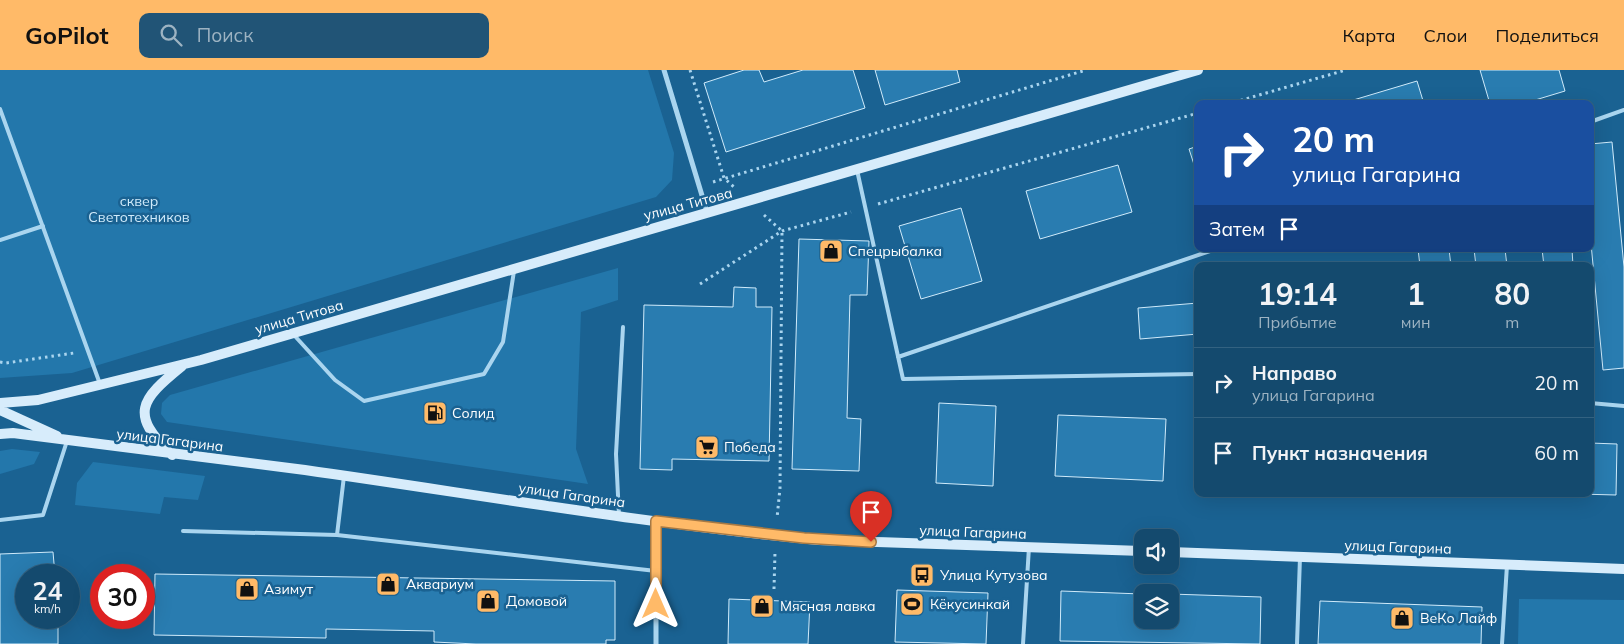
<!DOCTYPE html>
<html lang="ru">
<head>
<meta charset="utf-8">
<style>
  body { margin:0; font-family:Mulish,sans-serif; background:#215476; color:#f1f3f6; height:100vh; display:flex; flex-direction:column; font-size:19px; white-space:nowrap }
  * { box-sizing:border-box; margin:0 }
  p { font-size:16px; color:#9db3c2 }
  .icon { flex:none; width:28px; height:28px; fill:none; stroke:currentColor; stroke-width:2; stroke-linecap:round; stroke-linejoin:round }
  .map { position:relative; flex:1; overflow:hidden }
  .details { position:absolute; left:1194px; top:192px; width:400px; height:235px; display:flex; flex-direction:column; background:#144a6e; border-radius:10px; box-shadow:0 5px 20px #0002,0 0 0 1px #336281 }
  .details>* { flex:none }
  .hud { position:absolute; left:1194px; top:30px; width:400px; height:152px; border-radius:10px; box-shadow:0 5px 20px #0002,0 0 0 1px #336281; background:#1a4fa0; color:#fff; overflow:hidden }
  .tools { position:absolute; left:1134px; top:459px; display:grid; gap:10px }
  .tools a { display:grid; place-items:center; width:45px; height:45px; border-radius:10px; background:#144a6e; box-shadow:0 5px 20px #0002,0 0 0 1px #336281; font-size:25px }
  .speed { position:absolute; left:15px; top:494px; display:flex; gap:10px; font-size:25px; font-weight:700; text-align:center }
  .speed>* { display:grid; place-content:center; width:65px; height:65px; border-radius:50%; background:#144a6e; box-shadow:0 5px 20px #0002,0 0 0 1px #336281; line-height:1 }
  .speed small { font-size:12px; font-weight:400 }
  .speed .limit { border:8px solid #d22; background:#fff; color:#111 }
  .pin { position:absolute; display:grid; place-items:center; width:42px; height:42px; color:#fff; margin:-51px -21px; border-radius:50% 50% 50% 0; rotate:-45deg; box-shadow:0 0 5px #0007 }
  .pin .icon { rotate:45deg }
  .me { position:absolute; width:55px; margin:-28px; rotate:0deg; stroke-linejoin:round; filter:drop-shadow(0 0 4px #0008) }
  .turn { display:flex; align-items:center; gap:18px; height:105px; padding:0 15px; font-size:22px }
  .turn .icon { width:65px; height:65px; stroke-width:2.5 }
  .turn b { display:block; font-size:35px; line-height:42px }
  .then { display:flex; align-items:center; height:48px; padding:0 15px; background:#0003; gap:10px; font-size:19px }
  .eta { display:flex; justify-content:space-evenly; align-items:center; height:85px; text-align:center }
  .eta b { font-size:30px; font-weight:700; line-height:35px }
  ul { padding:0; list-style:none }
  li { display:flex; align-items:center; gap:15px; height:70px; padding:0 15px; border-top:1px solid #336281 }
  li div { flex:1 }
  li b { display:block; font-size:19px }
  li em { font-style:normal }
  header { display:flex; align-items:center; gap:30px; box-sizing:border-box; height:70px; padding:0 25px; background:#ffba68; color:#111 }
  header strong { font-size:24px }
  nav { display:flex; gap:28px; margin-inline-start:auto; font-size:18px }
  .search { width:350px; height:45px; background:#215476; display:flex; align-items:center; gap:12px; box-sizing:border-box; padding:0 18px; border-radius:10px; color:#9db3c2; font-size:19px }
  .map>svg:first-child { display:block }
</style>
</head>
<body>
<header>
<strong>GoPilot</strong>
<div class="search"><svg class="icon" aria-label="search" viewBox="0 0 24 24"><circle cx="10" cy="10" r="6"/><path d="M15 15l6 6"/></svg>Поиск</div>
<nav><a>Карта</a><a>Слои</a><a>Поделиться</a></nav>
</header>
<div class="map">
<svg width="1624" height="574" viewBox="0 0 1624 574">
  <rect width="100%" height="100%" fill="#1a6292"/>
  <!-- green -->
  <path fill="#2377ab" d="M0,0h648l26,83 -2,27 -16,17 -584,176 -72,5z
    M618,198v32l-37,12 -5,137 12,35 -421,-62 -6,-8 1,-11 8,-8z
    M12,379l28,3 -6,12 -34,10v-23z
    M93,392l112,14 -7,24 -34,-3 -4,17 -85,-9 2,-22z
    M1519,529l105,1v44h-106z"/>
  <!-- building -->
  <path fill="#297cb0" stroke="#d0ebfb" d="M744,0h15l5,12 39,-12h50l12,38 -139,44 -22,-69z
    M875,0h82l3,12 -75,23z
    M1480,0h79l6,21 -43,13h-32z
    M1417,11l7,23h-84z
    M1612,72l12,125v101l-21,2 -13,-137v-89z
    M1198,76v31l-9,-28z
    M1118,95l14,47 -92,27 -14,-48z
    M961,138l21,73 -61,18 -22,-73z
    M799,169l70,2 -2,54h-17l-3,123 14,1 -2,52 -67,-2z
    M1418,179h31l2,17h-31z
    M1474,179h31l2,17h-31z
    M1542,179h30l1,17h-29z
    M734,217l22,1v19h16l-3,154 -97,-2v11l-32,-1 4,-164 89,2z
    M1198,233v31l-58,5 -2,-31z
    M939,333l57,3 -3,80 -57,-3z
    M1058,345l108,4 -3,62 -108,-5z
    M1590,373l27,1 -1,51 -38,-1h12z
    M53,482l2,23h-29v43h32v26h-58v-90z
    M155,504l460,7v59h-9v4h-130l-42,-2v-11l-108,-2v9l-172,-3z
    M897,520l91,3 -2,51 -91,-2z
    M1061,521l81,3v26h28v-26l91,3 -1,47 -200,-3z
    M729,529l81,3 -2,42h-80z
    M1320,531l162,6 -1,37h-163z"/>
  <g fill="none" stroke-linecap="round" stroke-linejoin="round">
    <!-- path -->
    <path stroke="#aad5ef" stroke-width="3" stroke-dasharray="2.5 4" stroke-linecap="butt" d="M690,0l34,108 10,9
      M1228,34l118,-34
      M713,112l373,-112
      M878,134l320,-91
      M764,145l18,16 -2,257 -3,30
      M700,214l82,-53 69,-19
      M0,292l6,1 68,-10
      M774,519l1,-37"/>
    <!-- service -->
    <path stroke="#aad5ef" stroke-width="4" d="M0,39l100,275
      M1590,52l34,-12
      M857,100l46,209 295,-5
      M0,170l43,-14
      M293,264l42,46 29,21 120,-27 19,-32 11,-71
      M898,287l318,-108
      M1590,333l34,3
      M619,446l-3,-62 7,-127
      M0,450l43,-5 24,-74
      M183,461l154,4 7,-59
      M337,465l319,36
      M1023,574l6,-97
      M1297,574l3,-87
      M1502,574l5,-79"/>
    <!-- minor -->
    <path stroke="#aad5ef" stroke-width="5" d="M664,0l43,142
      M656,451v123"/>
    <!-- secondary -->
    <path stroke="#d7ecfb" stroke-width="10" d="M0,333l38,-3 163,-40 997,-290
      M0,340l57,26
      M0,364l13,-1c97,13 195,24 292,37 170,24 341,54 513,70l324,11
      M172,385c-43,-41 -32,-55 10,-89
      M1170,482l454,17"/>
  </g>
  <g fill="none" stroke-linecap="round" stroke-linejoin="round">
    <!-- route casing -->
    <g stroke="#a67944" stroke-width="12">
      <path id="route" d="M656,534v-83l148,17 67,4"/>
    </g>
    <!-- route -->
    <use href="#route" stroke="#ffba68" stroke-width="9"/>
  </g>
  <!-- icons -->
  <defs>
    <g id="shop-square" transform="scale(1.25)"><rect x="-9" y="-9" width="18" height="18" rx="4" fill="#ffba68" stroke="#1a6292"/><path d="M-5-2.5h2.3a2.7 3.5 0 0 1 5.4 0H5L5.5 6h-11ZM-1.5-2.5h3a1.5 2.3 0 0 0-3 0Z" fill="#111"/></g>
    <g id="fuel-square" transform="scale(1.25)"><rect x="-9" y="-9" width="18" height="18" rx="4" fill="#ffba68" stroke="#1a6292"/><path d="M-5.5-6h7V0h2V4h1.3V-2.5L3-4.5l.8-.8L6-3V5H2.5V1h-1V6h-7ZM-4.2-4.7v3.2H.2V-4.7Z" fill="#111"/></g>
    <g id="supermarket-square" transform="scale(1.25)"><rect x="-9" y="-9" width="18" height="18" rx="4" fill="#ffba68" stroke="#1a6292"/><path d="M-6-5.5h2.5l.6 2H6L4.5 2H-2.5L-4.4-4H-6ZM-1.5 3.2a1.3 1.3 0 1 0 .1 0ZM3 3.2a1.3 1.3 0 1 0 .1 0Z" fill="#111"/></g>
    <g id="bus-square" transform="scale(1.25)"><rect x="-9" y="-9" width="18" height="18" rx="4" fill="#ffba68" stroke="#1a6292"/><path d="M-5-6H5V4H4V6H2V4H-2V6H-4V4H-5ZM-3.5-4V0h7V-4ZM-3.5 1.2v1.5H-2V1.2ZM2 1.2v1.5H3.5V1.2Z" fill="#111"/></g>
    <g id="stadium-square" transform="scale(1.25)"><rect x="-9" y="-9" width="18" height="18" rx="4" fill="#ffba68" stroke="#1a6292"/><path d="M0-5a6.5 5 0 1 0 0 10a6.5 5 0 1 0 0-10ZM-3.5-1.8h7v3.6h-7Z" fill="#111"/></g>
  </defs>
  <g fill-rule="evenodd">
    <use href="#shop-square" x="831" y="181"/>
    <use href="#fuel-square" x="435" y="343"/>
    <use href="#supermarket-square" x="707" y="377"/>
    <use href="#bus-square" x="922" y="505"/>
    <use href="#shop-square" x="388" y="514"/>
    <use href="#shop-square" x="247" y="519"/>
    <use href="#shop-square" x="488" y="531"/>
    <use href="#stadium-square" x="912" y="534"/>
    <use href="#shop-square" x="762" y="536"/>
    <use href="#shop-square" x="1402" y="548"/>
  </g>
  <g text-anchor="middle" dominant-baseline="central" stroke-width="5" stroke-linejoin="round" paint-order="stroke">
    <!-- park labels -->
    <g font-size="14" fill="#d0ebfb" stroke="#1a6292">
      <text x="139" y="131">сквер<tspan x="139" dy="16">Светотехников</tspan></text>
    </g>
    <!-- street labels -->
    <g font-size="14" fill="#fff" stroke="#1a6292">
      <text transform="translate(688 134) rotate(-15)">улица Титова</text>
      <text transform="translate(299 247) rotate(-16)">улица Титова</text>
      <text transform="translate(170 370) rotate(7)">улица Гагарина</text>
      <text transform="translate(572 425) rotate(8)">улица Гагарина</text>
      <text transform="translate(973 462) rotate(2)">улица Гагарина</text>
      <text transform="translate(1398 477) rotate(2)">улица Гагарина</text>
    </g>
    <!-- poi labels -->
    <g font-size="14" fill="#fff" stroke="#1a6292" text-anchor="start">
      <text x="848" y="181">Спецрыбалка</text>
      <text x="452" y="343">Солид</text>
      <text x="724" y="377">Победа</text>
      <text x="940" y="505">Улица Кутузова</text>
      <text x="406" y="514">Аквариум</text>
      <text x="264" y="519">Азимут</text>
      <text x="506" y="531">Домовой</text>
      <text x="930" y="534">Кёкусинкай</text>
      <text x="780" y="536">Мясная лавка</text>
      <text x="1420" y="548">ВеКо Лайф</text>
    </g>
  </g>
</svg>
<div class="tools">
<a><svg class="icon" aria-label="sound" viewBox="0 0 24 24"><path d="M4 9h4l5-4v14l-5-4H4zM17 9q2 3 0 6"/></svg></a>
<a><svg class="icon" aria-label="layers" viewBox="0 0 24 24"><path d="M12 4l9 5-9 5-9-5zM3 14l9 5 9-5"/></svg></a>
</div>
<div class="speed"><div>24<small>km/h</small></div><div class="limit">30</div></div>
<div class="pin" style="left:871px;top:472px;background:#d93025"><svg class="icon" aria-label="arrive" viewBox="0 0 24 24"><path d="M6 21V4h12l-3 4 3 4H6"/></svg></div>
<svg class="me" style="left:656px;top:534px" viewBox="-20 -20 40 40"><path d="M0-17L14 15 0 8-14 15z" fill="#ffba68" stroke="#fff" stroke-width="4"/></svg>
<div class="hud">
<div class="turn"><svg class="icon" aria-label="right" viewBox="0 0 24 24"><path d="M7 20v-9h11M14 6l5 5-5 5"/></svg><div><b>20 m</b>улица Гагарина</div></div>
<div class="then">Затем<svg class="icon" aria-label="arrive" viewBox="0 0 24 24"><path d="M6 21V4h12l-3 4 3 4H6"/></svg></div>
</div>
<section class="details">
<div class="eta">
<div><b>19:14</b><p>Прибытие</p></div>
<div><b>1</b><p>мин</p></div>
<div><b>80</b><p>m</p></div>
</div>
<ul>
<li><svg class="icon" aria-label="right" viewBox="0 0 24 24"><path d="M7 20v-9h11M14 6l5 5-5 5"/></svg><div><b>Направо</b><p>улица Гагарина</p></div><em>20 m</em></li>
<li><svg class="icon" aria-label="arrive" viewBox="0 0 24 24"><path d="M6 21V4h12l-3 4 3 4H6"/></svg><div><b>Пункт назначения</b></div><em>60 m</em></li>
</ul>
</section>
</div>
</body>
</html>
